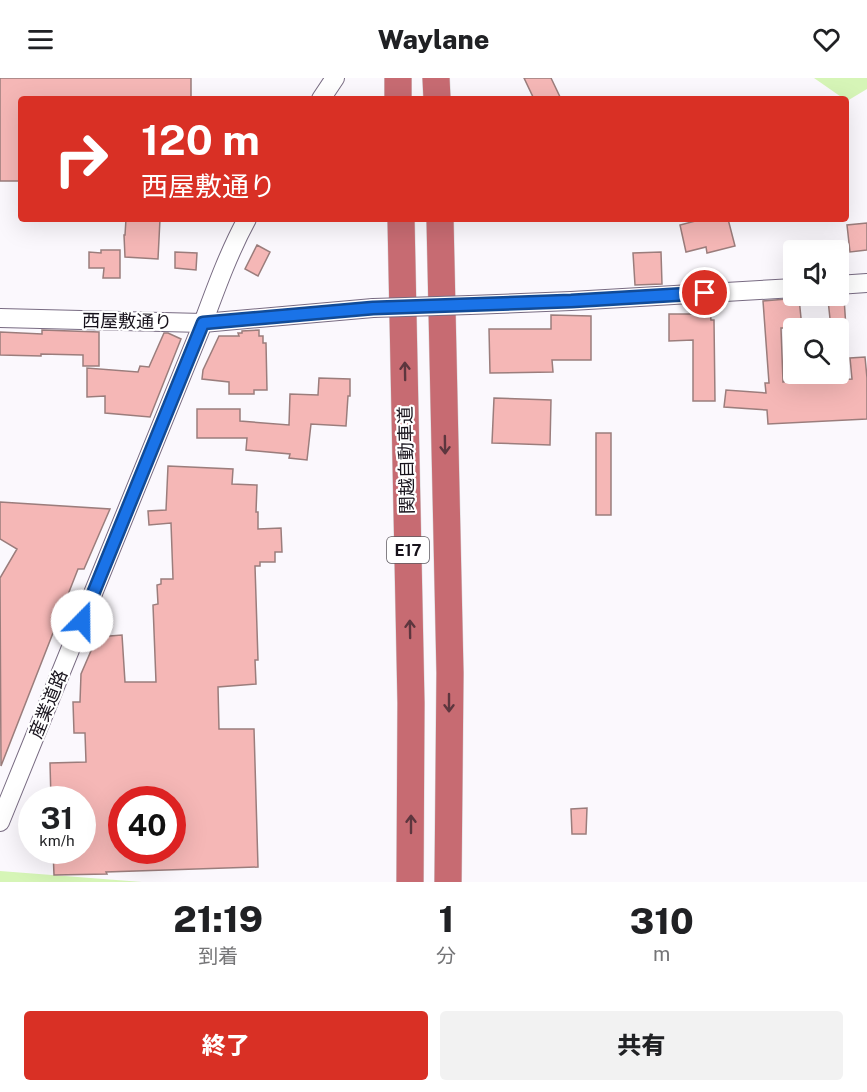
<!DOCTYPE html>
<html lang="ja">
<head>
<meta charset="utf-8">
<style>
  body { margin:0; font-family:"Public Sans","Noto Sans JP",sans-serif; background:#f2f2f2; color:#202124; height:100vh; display:flex; flex-direction:column; font-size:22px; white-space:nowrap }
  * { box-sizing:border-box; margin:0 }
  p { font-size:20px; color:#757577 }
  .icon { flex:none; width:33px; height:33px; fill:none; stroke:currentColor; stroke-width:2; stroke-linecap:round; stroke-linejoin:round }
  .map { position:relative; height:804px; overflow:hidden }
  .drawer { display:flex; flex-direction:column; background:#fff; flex:1 }
  .drawer>* { flex:none }
  .hud { position:absolute; left:18px; top:18px; width:831px; height:126px; border-radius:6px; box-shadow:0 6px 24px #0002; background:#d93025; color:#fff; overflow:hidden }
  .buttons { position:absolute; left:783px; top:162px; display:grid; gap:12px }
  .buttons a { display:grid; place-items:center; width:66px; height:66px; border-radius:6px; background:#fff; box-shadow:0 6px 24px #0002; font-size:30px }
  .speed { position:absolute; left:18px; top:708px; display:flex; gap:12px; font-size:30px; font-weight:700; text-align:center }
  .speed>* { display:grid; place-content:center; width:78px; height:78px; border-radius:50%; background:#fff; box-shadow:0 6px 24px #0002; line-height:1 }
  .speed small { font-size:15px; font-weight:400 }
  .speed .limit { border:9px solid #d22; background:#fff; color:#111 }
  .pin { position:absolute; display:grid; place-items:center; width:51px; height:51px; color:#fff; margin:-26px; border:3px solid #fff; border-radius:50%; box-shadow:0 2px 6px #0007 }
  .me { position:absolute; width:66px; margin:-33px; rotate:22deg; stroke-linejoin:round; filter:drop-shadow(0 0 4px #0008) }
  .turn { display:flex; align-items:center; gap:21px; height:126px; padding:0 24px; font-size:27px }
  .turn .icon { width:78px; height:78px; stroke-width:2.5 }
  .turn b { display:block; font-size:42px; line-height:51px }
  .eta { display:flex; justify-content:space-evenly; align-items:center; height:102px; text-align:center }
  .eta b { font-size:36px; font-weight:800; line-height:42px }
  .action { display:flex; gap:12px; margin-top:auto; padding:12px 24px }
  .action a { flex:1; height:69px; border-radius:6px; background:#d93025; color:#fff; font-size:24px; font-weight:800; line-height:69px; text-align:center }
  .action a+a { background:#f2f2f2; color:#202124 }
  header { display:flex; justify-content:space-between; align-items:center; height:78px; padding:0 24px; background:#fff; font-size:27px; font-weight:800 }
  .map>svg:first-child { display:block }
</style>
</head>
<body>
<header><svg class="icon" aria-label="menu" viewBox="0 0 24 24"><path d="M4 6h16M4 12h16M4 18h16"/></svg>Waylane<svg class="icon" aria-label="heart" viewBox="0 0 24 24"><path d="M12 20l-8-8c-3-5 5-10 8-4 3-6 11-1 8 4z"/></svg></header>
<div class="map">
<svg width="867" height="804" viewBox="0 0 867 804">
  <rect width="100%" height="100%" fill="#fbf8fd"/>
  <!-- green -->
  <path fill="#d6f5b7" d="M814,0h53v11l-20,12z
    M0,793l142,11h-142z"/>
  <!-- building -->
  <path fill="#f5b7b6" stroke="#9b7d7c" stroke-width="1.5" fill-rule="evenodd" d="M0,0h191v21h-170v82h-21z
    M524,0h27l10,21h-27z
    M126,141h34l-2,40 -33,-2 -1,-22h1z
    M703,141h25l7,27 -28,7 -1,-6 -20,5 -6,-27z
    M867,145v27l-17,2 -3,-27z
    M257,167l13,7 -12,24 -13,-7z
    M101,172h19v28h-17l1,-10h-15v-16l12,1z
    M175,174l22,1 -1,17 -21,-2z
    M661,174l1,32 -27,1 -2,-32z
    M799,220l3,30h-21l2,54 69,-3 -2,-21 15,-1 2,21v41l-99,5 -1,-14 -43,-3 2,-17 40,3 -1,-10h4l-6,-82z
    M844,220l2,30h-15l-3,-28z
    M709,226l2,16h3l1,81h-22v-61l-24,1v-27h25l-1,-9z
    M551,237l40,1v44h-39l1,12 -63,1 -1,-44h62z
    M42,252l57,2v34h-16v-11l-42,-1v2l-41,-1v-23l42,2z
    M259,252v6h4v7h3l1,47h-13v4h-25v-12l-27,-3 1,-9 16,-34h20l-1,-3h4v-2z
    M164,255h4l13,6 -31,78 -45,-4v-17l-18,1v-29l51,4 2,-6 9,1z
    M319,300l31,1v17h-2l-2,30 -35,-2 -4,36 -18,-2 1,-4 -44,-4 1,-12h-50v-29h43v12l49,4 1,-31 28,1z
    M494,320l57,2 -1,45 -58,-2z
    M596,355h15v82h-15z
    M168,388l65,3 -1,15 25,1 -1,27h2v17l23,-1 1,24h-7v10h-15v4h-5l3,94h-3l1,24 -38,3 1,42h35l4,138 -152,5 1,2 -53,1 -1,-25h29v-50h-31l-1,-37 36,-1 -1,-29h-11l-1,-31h7l1,-28 16,-37 25,-2 3,47h31l-3,-77 5,-1 -1,-19 4,-1v-5h12l-2,-56 -22,2 -1,-14 18,-1zM122,722h50v50h-50z
    M0,424l110,7 -26,60h-6l-77,197 -1,-188 17,-29 -17,-10z
    M587,730l-1,26h-14l-1,-25z"/>
  <g fill="none" stroke-linecap="round" stroke-linejoin="round">
    <!-- minor casing -->
    <g stroke="#786b82" stroke-width="20">
      <path id="minor" d="M321,21l14,-21
        M838,207l29,-2
        M470,227l101,-4 223,-13
        M0,240l203,5 170,-15
        M0,744l203,-499c13,-35 26,-71 44,-104"/>
    </g>
    <!-- highway casing -->
    <g stroke="#d5d4d6" stroke-width="28">
      <path id="highway" d="M398,0v21
        M436,0l1,21
        M401,141l10,484 -1,179
        M440,141l10,454 -2,209"/>
    </g>
    <!-- minor -->
    <use href="#minor" stroke="#fff" stroke-width="18"/>
    <!-- highway -->
    <use href="#highway" stroke="#c76b72" stroke-width="27"/>
    <!-- minor-bridge casing -->
    <g stroke="#786b82" stroke-width="20" stroke-linecap="butt">
      <path id="minor-bridge" d="M373,230l97,-3"/>
    </g>
    <!-- minor-bridge -->
    <use href="#minor-bridge" stroke="#fff" stroke-width="18"/>
  </g>
  <!-- one-way arrows -->
  <defs><path id="oneway-shaft" d="M-6 0H5M1.5-3L5.5 0L1.5 3" fill="none" stroke-width="1.6" stroke-linecap="round" stroke-linejoin="round" transform="scale(1.5)"/></defs>
  <g stroke="#5d363e">
    <use href="#oneway-shaft" transform="translate(405 293) rotate(-91)"/>
    <use href="#oneway-shaft" transform="translate(445 367) rotate(89)"/>
    <use href="#oneway-shaft" transform="translate(410 551) rotate(-91)"/>
    <use href="#oneway-shaft" transform="translate(449 625) rotate(90)"/>
    <use href="#oneway-shaft" transform="translate(411 746) rotate(-90)"/>
  </g>
  <g fill="none" stroke-linecap="round" stroke-linejoin="round">
    <!-- route casing -->
    <g stroke="#114b97" stroke-width="15">
      <path id="route" d="M82,543l121,-298 170,-15 198,-7 134,-8"/>
    </g>
    <!-- route -->
    <use href="#route" stroke="#1a73e8" stroke-width="10"/>
  </g>
  <g text-anchor="middle" dominant-baseline="central" stroke-width="4.5" stroke-linejoin="round" paint-order="stroke">
    <!-- shield labels -->
    <rect fill="#fff" stroke="#5d595f" stroke-width="1.5" x="387" y="459" width="42" height="26" rx="4.5"/>
    <g font-size="16" font-weight="bold" fill="#17121b">
      <text x="408" y="472">E17</text>
    </g>
    <!-- street labels -->
    <g font-size="18" fill="#17121b" stroke="#fff">
      <text transform="translate(127 243) rotate(1)">西屋敷通り</text>
      <text transform="translate(406 382) rotate(-91)">関越自動車道</text>
      <text transform="translate(48 626) rotate(-68)">産業道路</text>
    </g>
  </g>
</svg>
<div class="buttons">
<a><svg class="icon" aria-label="sound" viewBox="0 0 24 24"><path d="M4 9h4l5-4v14l-5-4H4zM17 9q2 3 0 6"/></svg></a>
<a><svg class="icon" aria-label="search" viewBox="0 0 24 24"><circle cx="10" cy="10" r="6"/><path d="M15 15l6 6"/></svg></a>
</div>
<div class="speed"><div>31<small>km/h</small></div><div class="limit">40</div></div>
<div class="pin" style="left:705px;top:215px;background:#d93025"><svg class="icon" aria-label="arrive" viewBox="0 0 24 24"><path d="M6 21V4h12l-3 4 3 4H6"/></svg></div>
<svg class="me" style="left:82px;top:543px" viewBox="-20 -20 40 40"><circle r="19" fill="#fff"/><path d="M0-13L10 11 0 6-10 11z" fill="#1a73e8"/></svg>
<div class="hud">
<div class="turn"><svg class="icon" aria-label="right" viewBox="0 0 24 24"><path d="M7 20v-9h11M14 6l5 5-5 5"/></svg><div><b>120 m</b>西屋敷通り</div></div>
</div>
</div>
<section class="drawer">
<div class="eta">
<div><b>21:19</b><p>到着</p></div>
<div><b>1</b><p>分</p></div>
<div><b>310</b><p>m</p></div>
</div>
<div class="action"><a>終了</a><a>共有</a></div>
</section>
</body>
</html>
